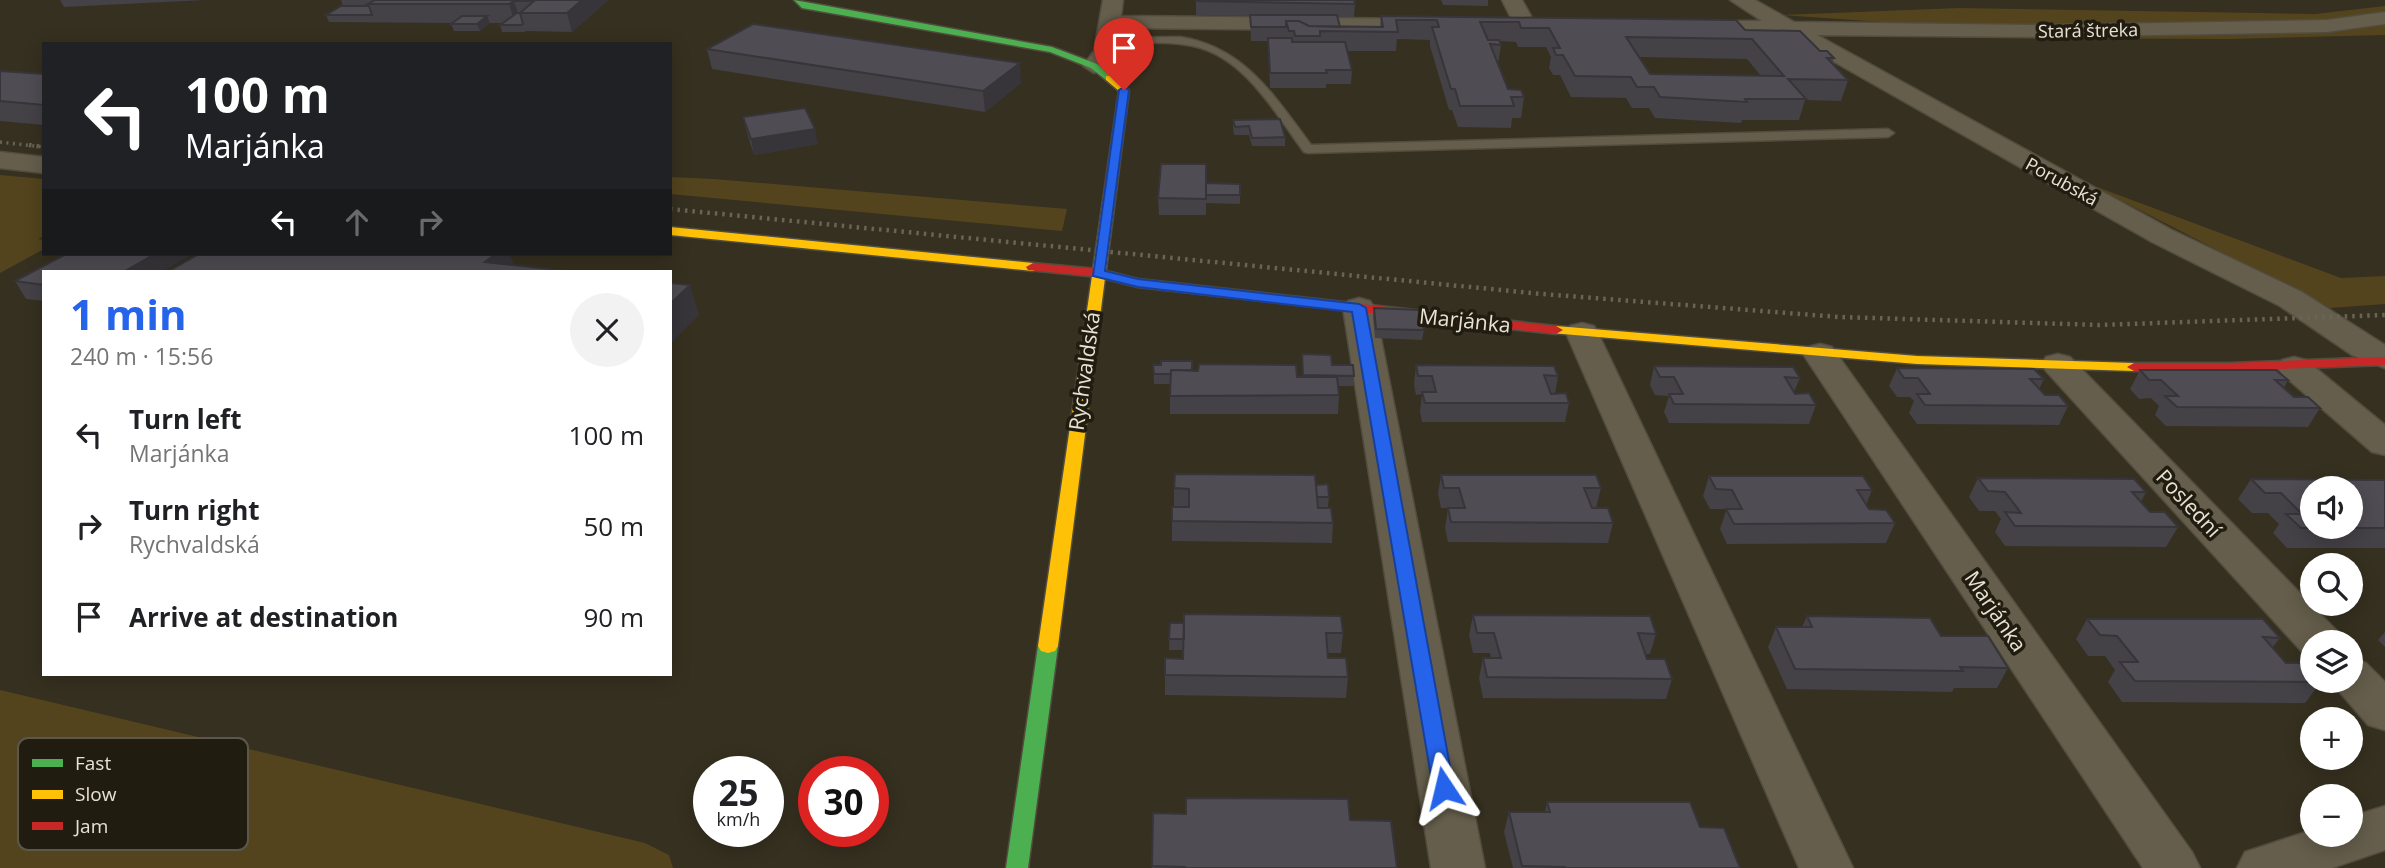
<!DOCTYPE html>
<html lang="en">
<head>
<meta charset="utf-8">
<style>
  body { margin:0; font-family:"Open Sans",sans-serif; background:#f2f2f2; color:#202124; height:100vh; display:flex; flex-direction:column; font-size:26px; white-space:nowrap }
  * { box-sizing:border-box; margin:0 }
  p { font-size:23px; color:#757577 }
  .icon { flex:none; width:38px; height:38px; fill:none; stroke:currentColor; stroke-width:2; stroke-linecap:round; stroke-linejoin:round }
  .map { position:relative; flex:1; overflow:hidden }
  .panel { position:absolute; left:42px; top:270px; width:630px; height:406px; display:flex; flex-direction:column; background:#fff; border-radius:0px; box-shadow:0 4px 18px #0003 }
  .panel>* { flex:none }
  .hud { position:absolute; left:42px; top:42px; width:630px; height:214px; border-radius:0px; box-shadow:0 4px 18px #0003; background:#202124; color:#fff; overflow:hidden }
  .tools { position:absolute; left:2300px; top:476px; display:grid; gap:14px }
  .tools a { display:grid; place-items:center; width:63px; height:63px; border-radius:50%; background:#fff; box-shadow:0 4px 18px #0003; font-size:35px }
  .speed { position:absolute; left:693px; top:756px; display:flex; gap:14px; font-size:35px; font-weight:700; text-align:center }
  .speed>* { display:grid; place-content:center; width:91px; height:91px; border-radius:50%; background:#fff; box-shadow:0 4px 18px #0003; line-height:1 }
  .speed small { font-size:18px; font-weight:400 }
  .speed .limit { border:10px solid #d22; background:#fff; color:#111 }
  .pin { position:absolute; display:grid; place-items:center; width:60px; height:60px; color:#fff; margin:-72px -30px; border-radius:50% 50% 50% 0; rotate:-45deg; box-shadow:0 0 7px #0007 }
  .pin .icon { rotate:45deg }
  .me { position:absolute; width:77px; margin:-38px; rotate:350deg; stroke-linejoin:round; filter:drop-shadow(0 0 5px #0008) }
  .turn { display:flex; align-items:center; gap:24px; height:147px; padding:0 28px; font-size:32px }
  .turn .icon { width:91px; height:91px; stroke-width:2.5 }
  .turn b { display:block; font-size:49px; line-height:60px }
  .lanes { display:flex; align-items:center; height:66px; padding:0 28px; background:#0003; justify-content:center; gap:35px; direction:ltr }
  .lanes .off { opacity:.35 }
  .round { display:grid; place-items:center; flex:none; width:74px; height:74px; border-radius:37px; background:#f2f2f2 }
  .overview { display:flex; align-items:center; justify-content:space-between; height:119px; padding:0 28px }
  h1 { font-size:42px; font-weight:700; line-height:52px; color:#2563eb }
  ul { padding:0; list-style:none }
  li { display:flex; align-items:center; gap:21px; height:91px; padding:0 28px }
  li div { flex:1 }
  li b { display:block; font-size:26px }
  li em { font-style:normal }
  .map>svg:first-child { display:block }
</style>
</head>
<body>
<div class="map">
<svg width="2385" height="868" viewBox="0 0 2385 868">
  <rect width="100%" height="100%" fill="#363020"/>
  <!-- green -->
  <path fill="#53441d" d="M2385,6v29l-156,4 -264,-1 -82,-16 -102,-7 178,-7 356,6z
    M0,175l44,4v57l-6,3 6,1v9l-44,24z
    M670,177l44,2 353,30 -5,22 -392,-37z
    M2089,184l252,94 44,-2v28l-55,4z
    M0,690l645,153 24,12 4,13h-673z"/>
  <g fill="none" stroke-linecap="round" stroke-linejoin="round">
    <!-- lane casing -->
    <g stroke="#514c3e" stroke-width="3">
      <path id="lane" d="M1180,37c65,10 95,60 131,108l577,-16 6,4 -6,4 -580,16 -4,-1c-29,-39 -59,-95 -111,-106 -28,-6 -58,-2 -86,-2l-5,-3 5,-3z"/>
    </g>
    <!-- street casing -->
    <g stroke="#514c3e" stroke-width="3">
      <path id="street" d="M1103,0h20l-2,16 308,3 11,6 -11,6 -310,-3c-2,18 -5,40 -25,45l-11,-7 11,-15z
        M1502,0h20l14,25 -3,5h-16z
        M1730,0h25l39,22 250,3 283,-5 58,-8v12l-58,8 -283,5 -227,-2 355,195 130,62 83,53v23l-33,-13 -72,-49 -128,-64 -367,-208 -91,-1 -11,-6 11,-6h68z
        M0,152l44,5v16l-44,-5z
        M1359,298l11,3 5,7 110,560h-54l-88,-560 5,-7z
        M1582,323l12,3 4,7 255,535h-54l-233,-535 4,-7z
        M1820,344l12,3 360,505 8,16h-57l-340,-514 5,-7z
        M2058,354l12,3 266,273 6,12h-30v14l-8,-2 -258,-283 -5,-7 5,-7z
        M2294,357l12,3 79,65v30l-13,-3 -90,-78 -5,-7 5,-7z
        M2350,658l16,5 19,19v48l-17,-5 -38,-44h20z
        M2385,806v44l-53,18h-95l8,-16 67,-22v5h38v-18z"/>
    </g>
    <!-- fast casing -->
    <g stroke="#514c3e" stroke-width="3">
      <path id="fast" d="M794,0l258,47 45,17 18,14 -9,2 -15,-12 -41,-16 -248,-44z
        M1048,639l7,2 3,5 -30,222h-22l32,-222 3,-5z"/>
    </g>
    <!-- slow casing -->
    <g stroke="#514c3e" stroke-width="3">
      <path id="slow" d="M1106,76h8l15,14 -71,556 -3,5 -7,2 -7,-2 -3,-5 81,-555 -13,-11z
        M670,227l363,36 7,4 -7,4 -363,-36z
        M1556,326l361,30 217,7 7,4 -7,4 -217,-7 -366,-31 -2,-3 2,-3z"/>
    </g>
    <!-- jam casing -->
    <g stroke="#514c3e" stroke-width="3">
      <path id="jam" d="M1033,263l65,6 40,10 418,47 7,4 -7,4 -418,-47 -40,-10 -70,-7 -2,-3z
        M2385,357v8l-155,6h-96l-7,-4 7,-4h96z"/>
    </g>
    <!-- lane -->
    <use href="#lane" fill="#655e4c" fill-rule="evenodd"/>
    <!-- street -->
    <use href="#street" fill="#655e4c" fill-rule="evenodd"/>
    <!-- fast -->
    <use href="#fast" fill="#4caf50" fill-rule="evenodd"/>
    <!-- slow -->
    <use href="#slow" fill="#ffc107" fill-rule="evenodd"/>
    <!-- jam -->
    <use href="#jam" fill="#c62828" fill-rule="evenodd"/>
    <!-- rail-far1 -->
    <path stroke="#696456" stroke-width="3.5" stroke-dasharray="2 4.5" stroke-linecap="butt" d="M0,142l44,5"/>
    <!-- rail -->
    <path stroke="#696456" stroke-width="4.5" stroke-dasharray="2.5 5" stroke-linecap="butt" d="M29,145l15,2
      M670,209l872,85 297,23 260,8 286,-10"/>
  </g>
  <!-- wall -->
  <path fill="#444147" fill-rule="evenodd" d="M60,0h145l-141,7z
    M341,0h267l-36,32 -46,-1 -2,1h-22l-2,-7 3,-2h-13l-10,8h-26l-3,-7 1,-1 -123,-1 -3,-7 17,-9z
    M1196,0l159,4 -1,13h-16l2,10h40l1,-11 364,14 75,21 14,7 -2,6 16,16 -7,21 -36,-1 -6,20h-57l-1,3 -86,-5 -6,-10h-17l-6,-10 -55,-1 -11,-22h-7l-4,-7 2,-11 -5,-10h-28l-2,-5 -17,-1 2,4 -3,19 10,25 16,8 -3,21h-9l-1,10 -53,-1 -6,-17h-3l-19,-64v-6l-33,-1 -1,12h-49l5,19 -1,14h-25v4h-56l-2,-47h-17l-1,-25 -54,-1zM1639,57l108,2 14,17 -111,-2z
    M1441,0h47v6l-45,-1z
    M707,49l314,34 -36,29 -273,-43z
    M0,71l44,3v51l-44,-4z
    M743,117l75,27 -64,11 -7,-22z
    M1233,120l52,17v9h-33l-3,-11h-15l-1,-7z
    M1206,183l34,1v20l-34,-1v-6v18h-47l-1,-17z
    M66,254h122l1,2 -145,15v30l-18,-2 -11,-18z
    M1374,308l50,22 -2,10 -47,-2 -2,-20z
    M1302,354l30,11 22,11 -1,10h-15l1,9 -1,19h-168v-30h-16l-1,-19 39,5 110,7z
    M1416,365l142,11 -3,18 14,9 -4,19h-143l-2,-11 2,-17 -6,1 -2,-11z
    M1654,366l146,12 -6,14 22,13 -7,19 -140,-1 -5,-11 5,-16 -14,-1 -5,-10z
    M1897,368l147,11 -5,10 6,6 23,11 -9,19 -142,-1 -8,-11 5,-12 -4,-4h-13l-8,-11z
    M2140,370l148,10 -4,8 10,9 26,11 -12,19 -142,-1 -11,-11 4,-9 -8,-8 -12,1 -9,-10z
    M1441,475l160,13 -5,20 17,15 -5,20 -160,-1 -3,-14 3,-20h8h-15l-3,-14z
    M1709,476l163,14 -6,15 3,4 26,14 -9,20 -159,1 -7,-15 6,-18 -1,-2h-15l-7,-13z
    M1978,478l168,14 -5,10 9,10 28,15 -12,20 -161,-1 -10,-14 6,-13 -6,-8h-16l-10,-14z
    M2251,479l134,1v68h-98l-14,-15 6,-9 -11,-11h-16l-14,-14z
    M1316,485l13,12 -1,10h-10l15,16 -1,20 -160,-2v-20l2,-14v-19z
    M1473,615l183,19 -6,20h-5l2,5 25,20 -6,20 -183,-1 -4,-20 4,-20h8l-1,-5h-17l-4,-18z
    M1807,616l134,20 67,32 -11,20h-43l-2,4 -165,-3 -19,-42 8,-20h26z
    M2087,619l193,19 -8,10 14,15 35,19 -16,21 -183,-1 -14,-20 7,-12 -10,-14h-17l-12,-17z
    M1170,623l173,10 -2,20h-13v5l20,19 -2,21 -181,-3v-20l18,-16v-9h-14z
    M2385,632v15l-7,-7z
    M1547,802l153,25 40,41h-227l-9,-36 5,-20h36z
    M1153,813l197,7 47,48h-245z"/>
  <!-- shaded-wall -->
  <path fill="#37353a" d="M582,0h26l-36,32 -5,-19z
    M514,1l6,18 -5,4 -6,-19z
    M487,16l3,7 -10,8 -3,-7z
    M1020,63l1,20 -36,29 -2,-21z
    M815,129l3,15 -64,11 -3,-16z
    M155,254h33l1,2 -25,15h-39z
    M496,254h14l6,17 -31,-9z
    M690,285l9,30 -29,29v-40z"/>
  <!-- building -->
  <path fill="#4f4c53" stroke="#37353a" stroke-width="2" fill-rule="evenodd" d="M375,0h207l-15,13h-47l14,-12h-20l-5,3h-141z
    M1196,0h158l1,4 -159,-3z
    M341,6h28l3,9h-46z
    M517,13h3l3,11 -2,1h-21z
    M1250,15h87l3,12 -31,-1 -10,-5h-13v6h-35z
    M462,16h25l-10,8h-26z
    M1381,16l355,4 9,10 55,1 20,20h7l7,7h-7l21,22 -60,-1 18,20h-61l2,3 -87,-5 -6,-10h-17l-6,-10 -56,-1 -12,-21h-7l-3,-7h7l-11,-20h-28l-2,-6h-39l8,18h11l2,5 -11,-1 18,45 13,1 3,7h-13l3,9h-54l-5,-17h-4l-19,-62h7l-2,-7h-41l2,12 -78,-1v5h-25l-1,-5h-5l-3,-10h13l10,5 74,1zM1626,37l126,2 32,37 -134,-2z
    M753,24l267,39 -37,28 -276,-42z
    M1268,38h24v4h53l7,28h-26l1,3h-57z
    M0,71l44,3v31l-44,-4z
    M805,108l10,21 -64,10 -8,-22z
    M1280,119l5,18 -33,1 -3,-12 -14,1 -2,-7z
    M1161,164h45v35l-48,-1z
    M1206,183l34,1v11h-34z
    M66,254h89l-30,17h-81v14l-29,-4z
    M199,254h213l10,1 2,-1h72l-11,8 82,9h-398z
    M670,283l20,2 -20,19z
    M1374,308l46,2 4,20 -48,-1z
    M1302,354l29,1 1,10h21l1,11 -51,-1z
    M1161,361h31v9h-21v4h-17l-1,-9h8z
    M1199,364l97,1 1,12h40l2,18 -169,1 1,-26 27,1z
    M1416,365l138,1 4,10 -14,-1 7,19 15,-1 3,10h-144l-3,-11h14l-4,-16h-14z
    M1654,366l139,1 7,11 -15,-1 10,17 14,-1 7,12 -142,-1 -5,-10h14l-9,-17h-14z
    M1897,368l137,1 10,10h-14l15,16h14l9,11 -143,-1 -8,-11h13l-12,-16h-14z
    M2140,370h136l12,10h-13l19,17h14l12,11 -143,-1 -12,-11h13l-17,-16h-12z
    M1175,474l140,1 3,33h13l2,15 -161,-2v-14h17v-18l-15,-1z
    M1441,475h155l5,13h-17l8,20h16l5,15 -162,-1 -3,-14h17l-6,-20h-15z
    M1709,476h154l9,14h-15l12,19 17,1 9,13 -161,1 -8,-15h16l-10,-19 -16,-1z
    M1978,478l156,1 12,13h-14l18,20h15l13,15 -163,-1 -10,-14 16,1 -16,-21 -17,-1z
    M2251,479l134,1v48h-84l-15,-14h16l-21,-21h-16zM2312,488h38v39h-38z
    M1328,484l1,13h-12l-1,-12z
    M1184,614l157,2 2,17h-17l2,25h18l2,19 -183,-2v-17l18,1z
    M1473,615l177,1 6,18 -18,-1 9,26h18l7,20 -185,-2 -4,-19h18l-7,-25h-17z
    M1807,616l123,2 11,18h47l20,32 -48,-1 3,4 -168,-2 -19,-42h36z
    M2087,619h176l17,19 -17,-1 23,26h17l9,9v9h8l1,1 -186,-1 -15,-19h18l-21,-26 -17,-1z
    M1170,623h14v16h-15z
    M1186,798l162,1 2,21 41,1 6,47h-212v-1l-33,-1 1,-53 33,1z
    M1547,802h143l10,25 24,1 16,40h-175v-1l-43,-1 -13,-54h41z"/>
  <!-- route -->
  <path fill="#2563eb" stroke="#184099" stroke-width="2" d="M1124,87l5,3 -24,181 33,8 221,25 7,4 88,480 -3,6 -7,3 -8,-3 -3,-6 -81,-476 -214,-25 -45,-11 26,-186z"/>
  <g text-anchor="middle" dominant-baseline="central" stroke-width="7" stroke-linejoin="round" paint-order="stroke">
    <!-- far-street labels -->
    <g font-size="18" fill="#e9e2d3" stroke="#201c10">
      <text transform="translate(2088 30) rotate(-1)">Stará štreka</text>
      <text transform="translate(2062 181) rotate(29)">Porubská</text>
    </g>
    <!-- street labels -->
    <g font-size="21" fill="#e9e2d3" stroke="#201c10">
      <text transform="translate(1465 320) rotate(6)">Marjánka</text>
      <text transform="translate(1084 371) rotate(-82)">Rychvaldská</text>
      <text transform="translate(2189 503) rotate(47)">Poslední</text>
      <text transform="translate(1996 611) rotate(56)">Marjánka</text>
    </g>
  </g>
  <!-- legend -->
  <rect x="18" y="738" width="230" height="112" rx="10" fill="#201c10" stroke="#5c574a" stroke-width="2"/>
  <rect x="32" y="759" width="31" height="8" fill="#4caf50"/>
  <rect x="32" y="790" width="31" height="9" fill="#ffc107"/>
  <rect x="32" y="822" width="31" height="8" fill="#c62828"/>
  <g font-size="19" fill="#e9e2d3">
    <text x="75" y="770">Fast</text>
    <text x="75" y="801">Slow</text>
    <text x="75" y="833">Jam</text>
  </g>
</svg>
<div class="tools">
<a><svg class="icon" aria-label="sound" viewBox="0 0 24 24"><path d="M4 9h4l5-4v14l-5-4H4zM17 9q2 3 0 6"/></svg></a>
<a><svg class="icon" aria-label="search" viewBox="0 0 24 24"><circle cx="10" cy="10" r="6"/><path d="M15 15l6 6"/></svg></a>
<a><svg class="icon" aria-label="layers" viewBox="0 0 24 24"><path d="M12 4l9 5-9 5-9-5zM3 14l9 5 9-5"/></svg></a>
<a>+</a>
<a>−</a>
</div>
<div class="speed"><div>25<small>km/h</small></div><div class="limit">30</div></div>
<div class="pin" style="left:1124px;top:90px;background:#d93025"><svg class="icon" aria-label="arrive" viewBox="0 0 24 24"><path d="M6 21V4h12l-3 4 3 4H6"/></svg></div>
<svg class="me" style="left:1444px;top:788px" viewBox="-20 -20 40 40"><path d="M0-17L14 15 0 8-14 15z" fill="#2563eb" stroke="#fff" stroke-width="4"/></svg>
<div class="hud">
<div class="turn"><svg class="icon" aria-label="left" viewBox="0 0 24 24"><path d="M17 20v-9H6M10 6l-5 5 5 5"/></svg><div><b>100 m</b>Marjánka</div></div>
<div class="lanes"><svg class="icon" aria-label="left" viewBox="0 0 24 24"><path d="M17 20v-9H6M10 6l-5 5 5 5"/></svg><svg class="icon off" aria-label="ahead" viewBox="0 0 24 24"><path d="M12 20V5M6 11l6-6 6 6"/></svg><svg class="icon off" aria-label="right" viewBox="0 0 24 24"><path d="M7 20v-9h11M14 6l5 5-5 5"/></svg></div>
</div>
<section class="panel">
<div class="overview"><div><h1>1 min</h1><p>240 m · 15:56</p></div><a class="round"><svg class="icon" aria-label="close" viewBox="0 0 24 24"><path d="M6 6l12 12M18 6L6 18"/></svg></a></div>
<ul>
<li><svg class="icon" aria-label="left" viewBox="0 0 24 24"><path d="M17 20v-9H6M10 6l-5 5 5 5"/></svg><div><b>Turn left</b><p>Marjánka</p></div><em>100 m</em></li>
<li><svg class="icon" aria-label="right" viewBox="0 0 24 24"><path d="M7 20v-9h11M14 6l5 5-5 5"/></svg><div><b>Turn right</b><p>Rychvaldská</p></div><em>50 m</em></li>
<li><svg class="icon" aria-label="arrive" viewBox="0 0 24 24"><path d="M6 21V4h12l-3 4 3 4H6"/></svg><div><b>Arrive at destination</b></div><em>90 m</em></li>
</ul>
</section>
</div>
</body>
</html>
